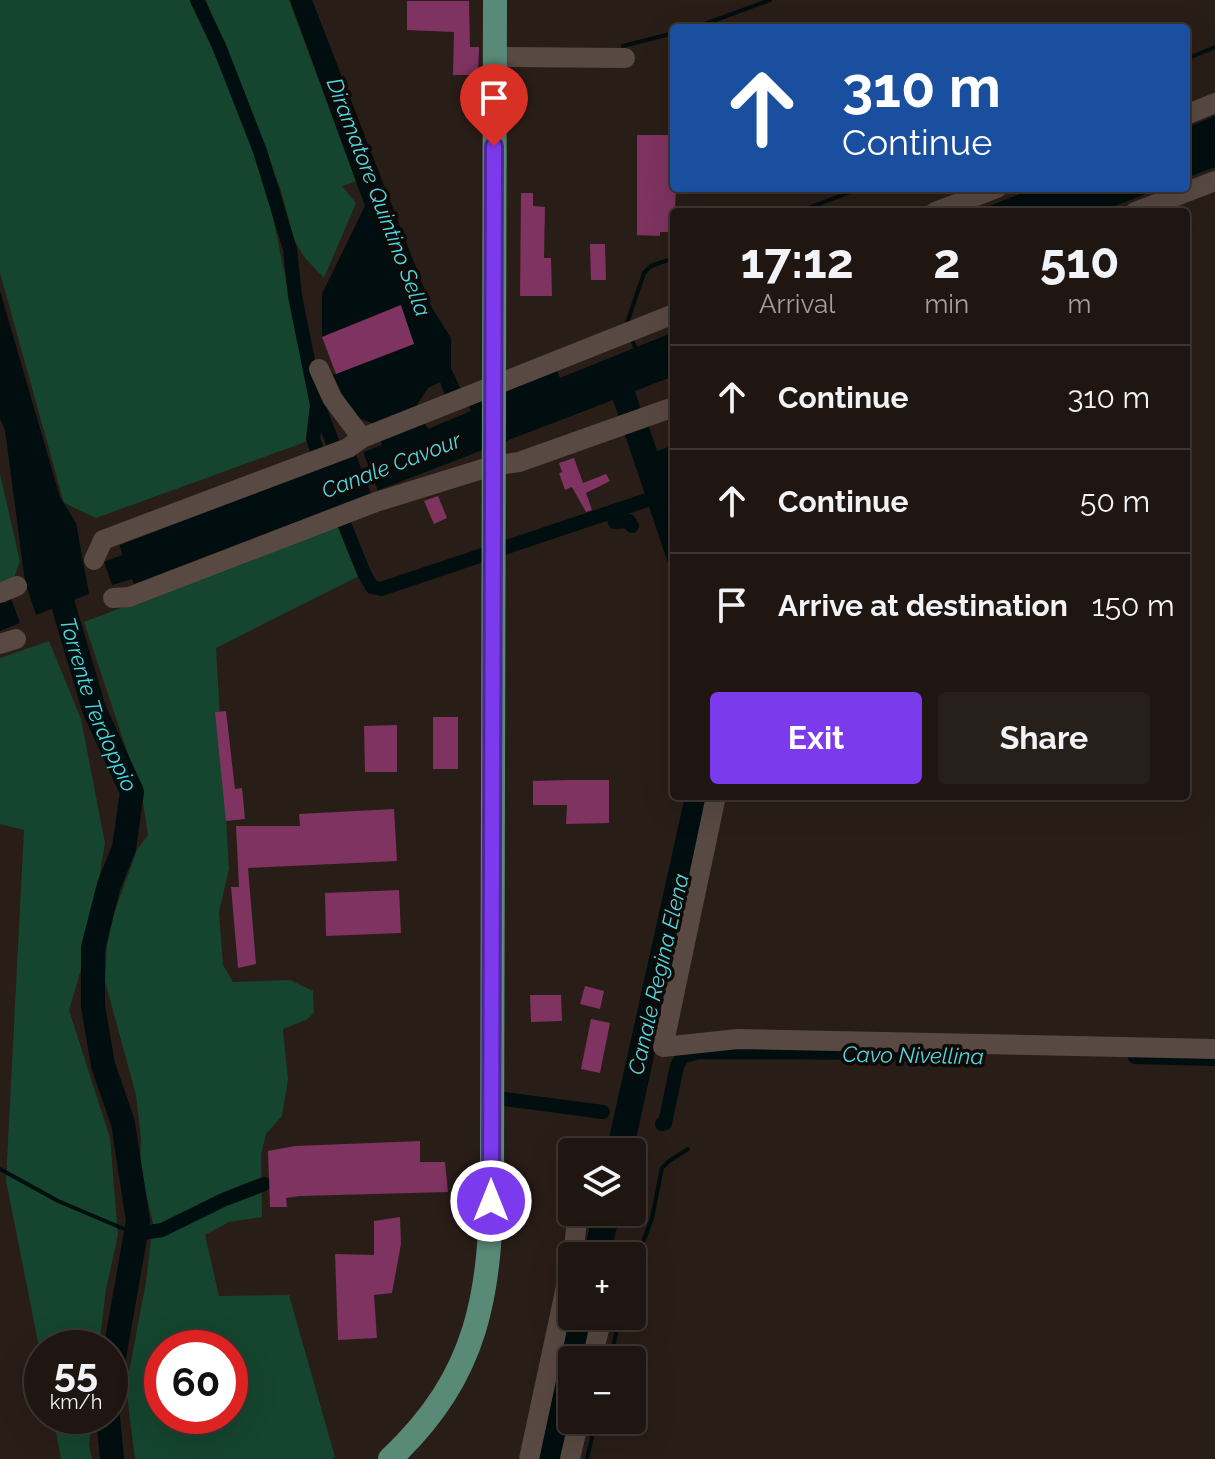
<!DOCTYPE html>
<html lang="en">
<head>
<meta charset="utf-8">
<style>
  body { margin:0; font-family:Raleway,sans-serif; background:#271f1a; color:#f1f3f6; height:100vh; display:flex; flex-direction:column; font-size:30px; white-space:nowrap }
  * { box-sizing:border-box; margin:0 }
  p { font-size:26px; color:#a19f9f }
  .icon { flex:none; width:44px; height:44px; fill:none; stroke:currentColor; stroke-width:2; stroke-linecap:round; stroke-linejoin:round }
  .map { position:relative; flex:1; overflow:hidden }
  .side { position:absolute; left:670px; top:208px; width:520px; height:592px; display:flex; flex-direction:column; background:#1f1611; border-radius:8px; box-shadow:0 8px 32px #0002,0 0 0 2px #3c3531 }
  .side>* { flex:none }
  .banner { position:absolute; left:670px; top:24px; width:520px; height:168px; border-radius:8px; box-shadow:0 8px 32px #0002,0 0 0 2px #3c3531; background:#1a4fa0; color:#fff; overflow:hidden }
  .buttons { position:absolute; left:558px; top:1138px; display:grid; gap:16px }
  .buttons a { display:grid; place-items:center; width:88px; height:88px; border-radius:8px; background:#1f1611; box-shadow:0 8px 32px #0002,0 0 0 2px #3c3531; font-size:40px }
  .speed { position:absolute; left:24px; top:1330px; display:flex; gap:16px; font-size:40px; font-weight:700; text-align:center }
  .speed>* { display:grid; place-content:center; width:104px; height:104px; border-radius:50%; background:#1f1611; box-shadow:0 8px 32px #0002,0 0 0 2px #3c3531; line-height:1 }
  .speed small { font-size:20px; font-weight:400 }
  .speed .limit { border:12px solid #d22; background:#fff; color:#111 }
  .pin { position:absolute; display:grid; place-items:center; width:68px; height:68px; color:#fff; margin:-82px -34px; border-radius:50% 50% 50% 0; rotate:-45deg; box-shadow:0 0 8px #0007 }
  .pin .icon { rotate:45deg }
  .me { position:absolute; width:88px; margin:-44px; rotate:0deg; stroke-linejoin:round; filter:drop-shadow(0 0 6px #0008) }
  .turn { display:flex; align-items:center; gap:28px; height:168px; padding:0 40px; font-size:36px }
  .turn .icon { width:104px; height:104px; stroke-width:2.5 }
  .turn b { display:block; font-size:56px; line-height:68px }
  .eta { display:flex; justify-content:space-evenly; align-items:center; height:136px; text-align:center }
  .eta b { font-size:48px; font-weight:700; line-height:56px }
  .cta { display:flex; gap:16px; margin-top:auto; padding:16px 40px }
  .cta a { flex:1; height:92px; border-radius:8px; background:#7c3aed; color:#fff; font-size:32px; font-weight:700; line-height:92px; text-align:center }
  .cta a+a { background:#271f1a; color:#f1f3f6 }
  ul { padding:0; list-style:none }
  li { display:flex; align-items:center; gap:24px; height:104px; padding:0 40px; border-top:2px solid #3c3531 }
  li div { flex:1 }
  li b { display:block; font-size:30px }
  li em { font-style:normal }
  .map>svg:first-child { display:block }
</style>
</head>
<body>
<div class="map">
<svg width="1215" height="1459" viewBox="0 0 1215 1459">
  <rect width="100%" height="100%" fill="#291d17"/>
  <!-- green -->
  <path fill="#15452e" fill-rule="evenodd" d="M0,0h191l50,115 29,88 42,203 -4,35 -212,77 -32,-15 -64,-230z
    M206,0h83l67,181 -14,5 14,17 -32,75 -19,-20 -11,-18 -13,-50z
    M0,474l20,87 -9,25 -11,4z
    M340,524l21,51 -145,73 13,221 -10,43 4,53 10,17 57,-2 23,11 1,22 -8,7 -23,9 5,51 -6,36 -16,18 -5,20 1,63 -33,5 -24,13 14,61 70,-1 46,162 -4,2h-196l-9,-71 20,-106 7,-59 -13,-56 1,-28 -5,-44 -31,-114 2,-35 7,-33 23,-63 11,-15 -6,-39 -58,-174zM162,1348h68v68h-68z
    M49,641l32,78 24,124 -17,103 -19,64 41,128 8,97 -12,54 -7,59h-57v14l-36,-181 18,-351 -24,-6v-166z
    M53,1416h39l-3,29 3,14h-31z"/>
  <!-- water -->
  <path fill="#010e0f" d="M290,0h22l119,306 20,32v30l11,24 -16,6 -6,-16 -12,6 -12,18 -41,18 -22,-8 -20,-41 81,-32 -14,-38 -78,32v-43l43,-88z
    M1215,116v51l-29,11v-50z
    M1035,188h126l-62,24h-124z
    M0,291l60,206 16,26 13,71 -53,21 -11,-34 -20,-151 -5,-11z
    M674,332v52l-3,-7 -36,14 7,22 -22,7 -7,-20 -479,184 -2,-5 -20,6 -8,-23 18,-7 -2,-10 262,-100 -3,-11 42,-17 7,12 43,-18 -3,-7 13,-7 1,11 21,-19 53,-20 4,9z
    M648,424l9,27 17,-6v136l-50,-149z
    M10,596l10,27 -20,8v-31z
    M685,796h26l-79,361v-5h-26z
    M593,1212l27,3 -10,41h-27z
    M572,1304v12h25l-10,44h-15v60l-8,39h-27z"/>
  <!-- pier -->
  <path fill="#291d17" d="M363,452l15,39 -7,3 -15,-39z"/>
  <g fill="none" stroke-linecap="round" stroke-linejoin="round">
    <!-- stream -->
    <path stroke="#010e0f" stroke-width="4" d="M694,28l76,-28
      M623,46l51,-13
      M1186,59l29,-12
      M798,212l63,-24
      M627,323l17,-50 7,-7 23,-8
      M633,342l4,10
      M0,1169l58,32 78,33
      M632,1272l20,-54 10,-50 7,-7 19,-12
      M610,1360l10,-44
      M587,1459l9,-39"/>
    <!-- canal -->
    <path stroke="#010e0f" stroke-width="14" d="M197,0l22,46 41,105 30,98 5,47 22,109 -4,34 5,14
      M318,405l16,41
      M612,512l3,10 14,-1 3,5
      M343,521l21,52 8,14 9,2 278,-93
      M1135,1057l80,2
      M504,1099l99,13
      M662,1124l3,-1 12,-57 5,-9 16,-5 249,1
      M136,1234l26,-4 61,-30 41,-16"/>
    <!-- river -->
    <g stroke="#010e0f" stroke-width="24">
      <path id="s1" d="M54,574l40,135 38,83 -8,56 -15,37 -16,63v58l10,59 20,58 15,98 -28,159"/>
      <path d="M108,1416l4,43"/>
    </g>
  </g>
  <!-- building -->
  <path fill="#7e3360" d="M407,1h62l1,46h9l-1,28h-25l1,-43 -47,-2z
    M637,135h37v53h2l-2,44h-14v4l-23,-1z
    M521,193h12v13l12,1 -1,51h7l1,38h-32z
    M590,244h15l1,36h-15z
    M401,305l13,39 -78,30 -14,-37z
    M574,458l9,25 23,-9 4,7 -24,12 6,17 -6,2 -14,-25 -7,3 -6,-17 3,-1 -3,-9z
    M438,496l9,22 -13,6 -10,-23z
    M226,711l9,78 7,-1 3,31 -19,2 -11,-109z
    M433,717h25v52h-25z
    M397,725v47h-32l-1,-46z
    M568,780h41v43l-43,1 1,-19h-34v-24z
    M394,809l3,52 -149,7 8,96 -18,4 -7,-81h8l-3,-61h64l-1,-12z
    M399,890l2,43 -75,3 -1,-43z
    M585,986l19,5 -4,18 -20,-5z
    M530,995h31l1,26 -31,1z
    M591,1019l19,4 -10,50 -19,-4z
    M420,1141v21h25l3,30 -148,4 -14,2 1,9h-17l-2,-56 27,-5z
    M400,1217l1,27 -9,49 -18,2 3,43 -39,2 -3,-86 39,1v-34z"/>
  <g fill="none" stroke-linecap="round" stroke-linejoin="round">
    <!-- minor -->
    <path stroke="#584942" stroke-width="20" d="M495,57l130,1
      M1186,115l29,-12
      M935,212l62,-24
      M1135,212l80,-31
      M319,369l13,29 30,40
      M94,560l9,-20 245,-92 14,-10 312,-124
      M0,593l17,-7
      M113,598l16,-1 247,-95 116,-36 27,-4 149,-53
      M0,644l16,-5
      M716,796l-53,251 75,-8 477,10
      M573,1256l5,-44
      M592,1360l10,-44
      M529,1459l43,-200
      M570,1459l9,-39"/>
    <!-- major -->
    <path stroke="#598977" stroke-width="24" d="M390,1459c90,-85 100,-165 102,-283l3,-1176"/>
  </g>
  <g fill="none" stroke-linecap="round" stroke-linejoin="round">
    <!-- route casing -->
    <g stroke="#51269a" stroke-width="20">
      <path id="route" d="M491,1201l3,-1055"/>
    </g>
    <!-- route -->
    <use href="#route" stroke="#7c3aed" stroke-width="14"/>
  </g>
  <g text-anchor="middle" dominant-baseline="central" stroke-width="7" stroke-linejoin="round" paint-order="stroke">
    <!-- water labels -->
    <g font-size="22" font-style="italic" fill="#4cd8e0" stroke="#0e0806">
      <text transform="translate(379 197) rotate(69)">Diramatore Quintino Sella</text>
      <text transform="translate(391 465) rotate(-21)">Canale Cavour</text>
      <text stroke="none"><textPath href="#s1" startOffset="138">Torrente Terdoppio</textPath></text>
      <text transform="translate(658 974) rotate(-77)">Canale Regina Elena</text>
      <text transform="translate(913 1055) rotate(1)">Cavo Nivellina</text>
    </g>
  </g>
</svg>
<div class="buttons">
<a><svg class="icon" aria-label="layers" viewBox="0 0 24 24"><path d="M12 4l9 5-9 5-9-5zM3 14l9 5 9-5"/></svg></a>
<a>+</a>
<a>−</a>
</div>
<div class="speed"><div>55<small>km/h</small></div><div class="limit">60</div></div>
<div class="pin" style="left:494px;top:146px;background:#d93025"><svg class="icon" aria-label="arrive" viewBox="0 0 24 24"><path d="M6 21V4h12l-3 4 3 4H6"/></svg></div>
<svg class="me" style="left:491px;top:1201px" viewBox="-20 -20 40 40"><circle r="17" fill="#7c3aed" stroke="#fff" stroke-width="3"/><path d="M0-11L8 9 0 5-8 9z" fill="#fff"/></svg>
<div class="banner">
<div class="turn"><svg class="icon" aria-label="ahead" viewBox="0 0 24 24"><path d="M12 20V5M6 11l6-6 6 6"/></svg><div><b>310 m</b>Continue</div></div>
</div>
<section class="side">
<div class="eta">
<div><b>17:12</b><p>Arrival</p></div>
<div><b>2</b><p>min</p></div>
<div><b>510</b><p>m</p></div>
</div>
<ul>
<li><svg class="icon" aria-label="ahead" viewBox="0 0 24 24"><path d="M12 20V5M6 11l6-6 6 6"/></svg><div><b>Continue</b></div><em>310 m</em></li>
<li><svg class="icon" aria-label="ahead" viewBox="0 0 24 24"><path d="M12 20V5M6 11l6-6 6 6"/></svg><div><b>Continue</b></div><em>50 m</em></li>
<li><svg class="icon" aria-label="arrive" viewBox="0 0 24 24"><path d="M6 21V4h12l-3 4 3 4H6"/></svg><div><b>Arrive at destination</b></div><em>150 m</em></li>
</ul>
<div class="cta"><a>Exit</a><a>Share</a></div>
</section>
</div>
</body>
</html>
